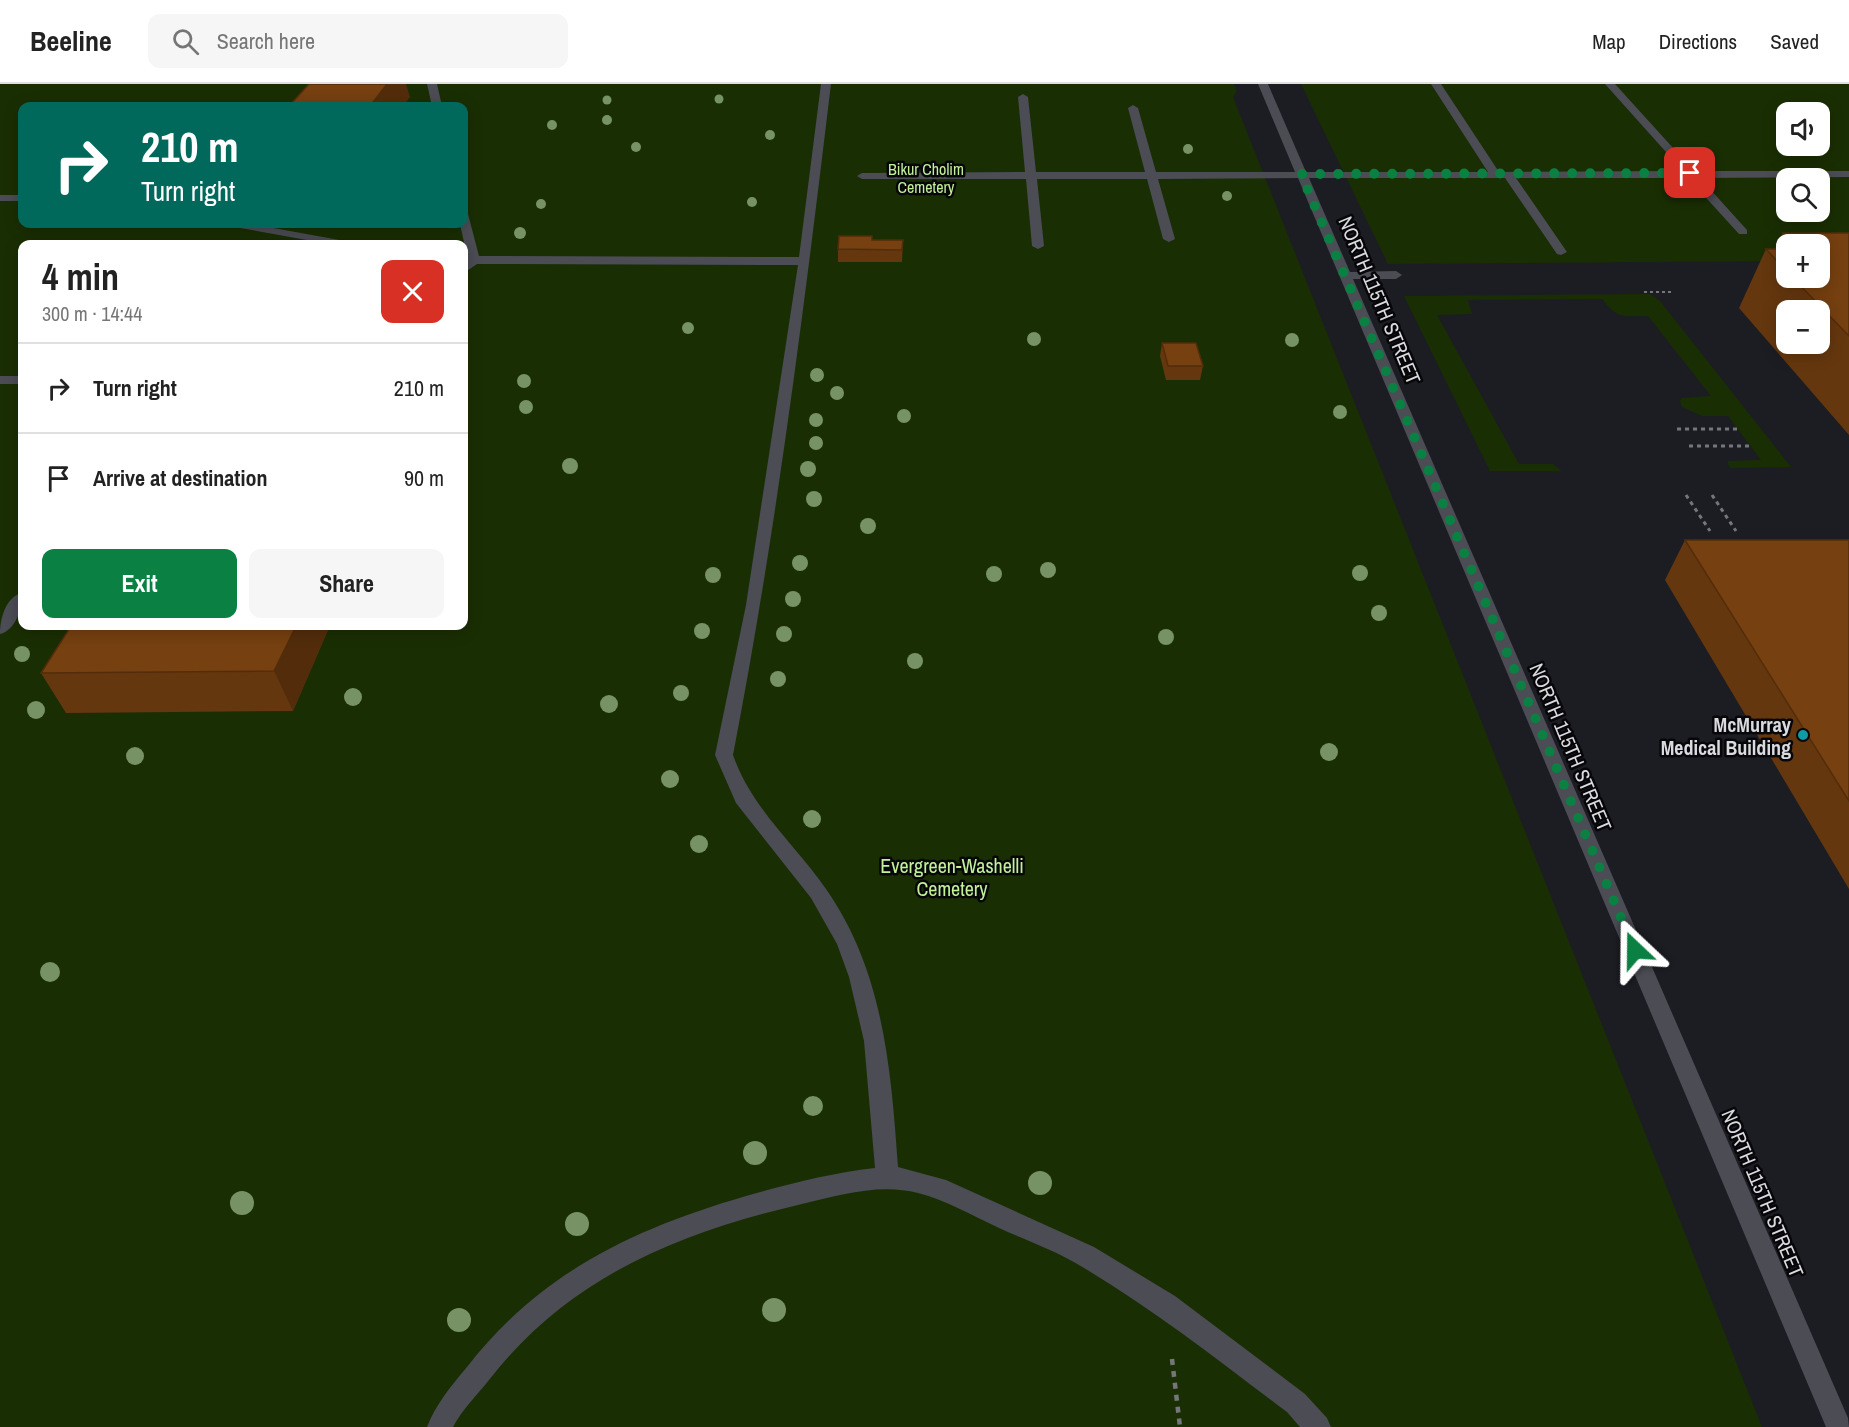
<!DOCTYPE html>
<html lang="en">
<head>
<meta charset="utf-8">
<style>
  body { margin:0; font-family:"Archivo Narrow",sans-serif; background:#f6f6f6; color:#222; height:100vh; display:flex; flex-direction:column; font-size:22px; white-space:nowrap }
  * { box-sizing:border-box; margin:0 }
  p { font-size:20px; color:#767676 }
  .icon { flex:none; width:33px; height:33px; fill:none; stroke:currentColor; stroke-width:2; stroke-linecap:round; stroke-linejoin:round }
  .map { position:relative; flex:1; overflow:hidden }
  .details { position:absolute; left:18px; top:156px; width:450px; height:390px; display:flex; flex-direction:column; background:#fff; border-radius:12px; box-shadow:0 3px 15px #0003 }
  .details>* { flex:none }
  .hud { position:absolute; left:18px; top:18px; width:450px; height:126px; border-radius:12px; box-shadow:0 3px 15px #0003; background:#00695c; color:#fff; overflow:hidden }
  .tools { position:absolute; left:1776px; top:18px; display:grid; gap:12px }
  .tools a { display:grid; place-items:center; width:54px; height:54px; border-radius:12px; background:#fff; box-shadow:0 3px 15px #0003; font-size:30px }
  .pin { position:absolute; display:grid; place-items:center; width:51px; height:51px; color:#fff; margin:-26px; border-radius:12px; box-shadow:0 3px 9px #0006 }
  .me { position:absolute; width:66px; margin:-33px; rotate:337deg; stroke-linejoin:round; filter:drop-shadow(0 0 4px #0008) }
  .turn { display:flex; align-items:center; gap:21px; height:126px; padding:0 24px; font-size:27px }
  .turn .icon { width:78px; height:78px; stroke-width:2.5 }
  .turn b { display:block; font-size:42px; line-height:51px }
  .round { display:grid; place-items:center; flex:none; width:63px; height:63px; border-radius:12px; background:#f6f6f6 }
  .headline { display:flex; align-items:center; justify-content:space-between; height:102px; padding:0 24px }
  h1 { font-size:36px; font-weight:700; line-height:45px }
  .button { display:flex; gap:12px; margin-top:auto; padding:12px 24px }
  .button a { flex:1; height:69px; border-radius:12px; background:#0b8043; color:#fff; font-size:24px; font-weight:700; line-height:69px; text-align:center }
  .button a+a { background:#f6f6f6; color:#222 }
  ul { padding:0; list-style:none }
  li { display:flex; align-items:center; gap:18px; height:90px; padding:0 24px; border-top:2px solid #e0e0e0 }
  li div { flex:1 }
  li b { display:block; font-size:22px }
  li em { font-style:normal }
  header { display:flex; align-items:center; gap:36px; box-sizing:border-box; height:84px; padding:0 30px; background:#fff; border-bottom:2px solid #e0e0e0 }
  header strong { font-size:28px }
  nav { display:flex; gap:33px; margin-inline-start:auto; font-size:21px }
  .search { width:420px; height:54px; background:#f6f6f6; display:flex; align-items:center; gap:15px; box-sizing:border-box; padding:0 21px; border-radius:12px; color:#767676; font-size:22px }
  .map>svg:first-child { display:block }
</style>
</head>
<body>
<header>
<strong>Beeline</strong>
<div class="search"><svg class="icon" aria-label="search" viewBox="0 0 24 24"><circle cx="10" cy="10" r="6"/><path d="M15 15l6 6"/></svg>Search here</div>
<nav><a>Map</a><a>Directions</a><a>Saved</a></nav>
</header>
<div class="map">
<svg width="1849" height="1343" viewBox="0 0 1849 1343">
  <rect width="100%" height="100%" fill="#1c1d23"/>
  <!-- green -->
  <path fill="#1a2e03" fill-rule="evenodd" d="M0,0h1234l3,7 -4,6 529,1330h-1762zM22,22h442v118h-442zM22,160h442v382h-442z
    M1301,0h548v176l-29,-16h-34v17l-398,3zM1786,28h34v34h-34zM1786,94h34v34h-34z
    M1650,210l10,7 131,166 -61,1 -3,-7 34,-1 -33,-44h-26l-20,-9 -2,-6 2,-3 29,-2 -63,-80c-25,0 -30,4 -46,-17l-134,1 4,14 -35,1 82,149h34l9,7h-72l-86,-175z"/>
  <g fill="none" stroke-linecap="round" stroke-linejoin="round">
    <!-- path-far2 -->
    <path stroke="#75767b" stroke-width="2" stroke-dasharray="3 3" stroke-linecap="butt" d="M1644,208h27"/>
    <!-- path-far1 -->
    <path stroke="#75767b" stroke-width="3" stroke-dasharray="4 4" stroke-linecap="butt" d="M1677,345h60
      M1689,362h60
      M1686,411l24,36
      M1712,411l24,36"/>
    <!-- path -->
    <path stroke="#75767b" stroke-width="4.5" stroke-dasharray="6 6" stroke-linecap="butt" d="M1172,1275l8,68"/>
    <!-- minor -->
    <path fill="#4b4c54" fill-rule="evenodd" d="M427,0h10l5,22h-10z
      M821,0h10c-27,225 -55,449 -98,671 19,54 61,88 93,134 58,83 65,181 72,278l48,13 148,67 81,49 130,98 22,24 4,9h-31l-13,-15c-68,-51 -135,-104 -208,-147 -25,-15 -54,-25 -80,-37 -26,-12 -53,-28 -81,-35 -38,-10 -79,2 -116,11 -124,29 -233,73 -313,176 -12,15 -27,30 -36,47h-26c9,-23 24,-41 40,-60 73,-94 166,-138 279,-171 42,-12 85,-23 129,-28l-11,-127 -15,-64 -12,-33 -26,-46 -75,-95 -21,-48 31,-150 52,-340 -321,-1 -13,9v-17h3l-7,-32h4v-11l4,1 11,42 320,1z
      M1258,0h10l38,88h182l-57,-88h10l58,88 184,-1 -78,-87h10l79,87h155v6l-149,1 47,52v4h-8l-51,-56h-172l51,74 -6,3 -4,-1 -52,-76h-196l41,94 46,-1 6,4 -6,4h-43l495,1139 1,9h-23l-528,-1249 -140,1 17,60 -6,3 -6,-3 -16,-60h-110l7,67 -6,3 -6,-3 -6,-67h-164l-5,-3 5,-3 163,-1 -7,-75 5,-3 5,3 8,75h109l-17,-64 5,-3 5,3 18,64h139z
      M0,111h22v6h-22z
      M229,140h22l94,17 6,3h-22l-94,-17z
      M0,292h22v8h-22z
      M22,509c1,14 -6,37 -22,41 0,-14 5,-37 22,-41z"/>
  </g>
  <!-- trees -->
  <g fill="#779264">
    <circle cx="719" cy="15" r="4.5"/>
    <circle cx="607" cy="16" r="4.5"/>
    <circle cx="607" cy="36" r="5"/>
    <circle cx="552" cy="41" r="5"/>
    <circle cx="770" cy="51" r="5"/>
    <circle cx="636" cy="63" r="5"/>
    <circle cx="1188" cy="65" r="5"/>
    <circle cx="1227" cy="112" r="5"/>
    <circle cx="752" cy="118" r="5"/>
    <circle cx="541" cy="120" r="5"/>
    <circle cx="520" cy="149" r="6"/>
    <circle cx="688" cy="244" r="6"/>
    <circle cx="1034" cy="255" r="7"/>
    <circle cx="1292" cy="256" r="7"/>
    <circle cx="817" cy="291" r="7"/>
    <circle cx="524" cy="297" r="7"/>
    <circle cx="837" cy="309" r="7"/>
    <circle cx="526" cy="323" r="7"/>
    <circle cx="1340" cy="328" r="7"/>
    <circle cx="904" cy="332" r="7"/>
    <circle cx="816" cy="336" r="7"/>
    <circle cx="816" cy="359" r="7"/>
    <circle cx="570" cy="382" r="8"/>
    <circle cx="808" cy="385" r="8"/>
    <circle cx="814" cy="415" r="8"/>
    <circle cx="868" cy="442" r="8"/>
    <circle cx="800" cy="479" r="8"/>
    <circle cx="1048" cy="486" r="8"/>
    <circle cx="1360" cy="489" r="8"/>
    <circle cx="994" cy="490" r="8"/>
    <circle cx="713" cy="491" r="8"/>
    <circle cx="793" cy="515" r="8"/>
    <circle cx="1379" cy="529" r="8"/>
    <circle cx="702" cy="547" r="8"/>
    <circle cx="784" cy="550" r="8"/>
    <circle cx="1166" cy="553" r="8"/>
    <circle cx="22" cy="570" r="8"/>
    <circle cx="915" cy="577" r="8"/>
    <circle cx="778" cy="595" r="8"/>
    <circle cx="681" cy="609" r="8"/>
    <circle cx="353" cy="613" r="9"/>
    <circle cx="609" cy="620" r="9"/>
    <circle cx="36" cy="626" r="9"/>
    <circle cx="1329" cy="668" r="9"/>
    <circle cx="135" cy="672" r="9"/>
    <circle cx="670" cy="695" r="9"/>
    <circle cx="812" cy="735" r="9"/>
    <circle cx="699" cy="760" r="9"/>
    <circle cx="50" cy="888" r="10"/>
    <circle cx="813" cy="1022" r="10"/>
    <circle cx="755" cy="1069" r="12"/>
    <circle cx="1040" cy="1099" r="12"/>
    <circle cx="242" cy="1119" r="12"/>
    <circle cx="577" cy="1140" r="12"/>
    <circle cx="774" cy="1226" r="12"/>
    <circle cx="459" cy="1236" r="12"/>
  </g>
  <!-- wall -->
  <path fill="#65370e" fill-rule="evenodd" d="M1783,149h66v202l-110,-127 27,-59h9zM1786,160h34v34h-34zM1786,226h34v34h-34z
    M872,156h31l-1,22h-64v-13z
    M1162,259l41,23 -3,14h-34l-6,-24z
    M1685,456h164v349l-184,-309z
    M328,546l-35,81 -227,2 -25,-40z"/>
  <!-- shaded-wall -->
  <path fill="#532d0b" d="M387,0h19l4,13 -7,9h-33z
    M296,542h30l2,4 -35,81 -19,-40z"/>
  <!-- building -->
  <path fill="#764010" stroke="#532d0b" stroke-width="1.5" d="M309,0h78l-17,22h-81z
    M1783,149h66v103l-56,-58h27v-34h-26z
    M839,152h33v4h31l-1,10 -64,-1z
    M1766,165h20v22z
    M1162,259h34l7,23h-35z
    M1685,456h164v261z
    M71,542h225l-22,45 -233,2z"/>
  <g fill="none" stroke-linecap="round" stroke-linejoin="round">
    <!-- route -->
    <path stroke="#0b8043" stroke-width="10" stroke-dasharray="0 18" d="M1635,866l-334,-776 389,-1"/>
  </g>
  <!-- markers -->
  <circle fill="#0f9aa8" stroke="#07070a" stroke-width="2" cx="1803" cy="651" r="6"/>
  <g text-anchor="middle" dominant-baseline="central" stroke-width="5" stroke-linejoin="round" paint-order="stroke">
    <!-- far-park labels -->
    <g font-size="16" fill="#c2f199" stroke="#07070a">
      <text x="926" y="85">Bikur Cholim<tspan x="926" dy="18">Cemetery</tspan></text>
    </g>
    <!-- street labels -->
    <g font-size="20" fill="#dadbdf" stroke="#07070a">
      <text transform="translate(1380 216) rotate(67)">NORTH 115TH STREET</text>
      <text transform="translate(1571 663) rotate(67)">NORTH 115TH STREET</text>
      <text transform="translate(1763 1109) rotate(67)">NORTH 115TH STREET</text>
    </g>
    <!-- poi labels -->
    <g font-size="20" font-weight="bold" fill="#dadbdf" stroke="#07070a" text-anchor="end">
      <text x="1791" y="640">McMurray<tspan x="1791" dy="23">Medical Building</tspan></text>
    </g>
    <!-- park labels -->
    <g font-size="20" fill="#c2f199" stroke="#07070a">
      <text x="952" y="781">Evergreen-Washelli<tspan x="952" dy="23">Cemetery</tspan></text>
    </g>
  </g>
</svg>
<div class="tools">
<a><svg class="icon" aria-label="sound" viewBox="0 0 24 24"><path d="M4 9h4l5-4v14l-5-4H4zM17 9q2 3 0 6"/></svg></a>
<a><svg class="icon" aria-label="search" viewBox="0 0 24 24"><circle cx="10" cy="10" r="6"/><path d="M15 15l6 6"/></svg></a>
<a>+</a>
<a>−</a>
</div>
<div class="pin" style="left:1690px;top:89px;background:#d93025"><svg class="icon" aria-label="arrive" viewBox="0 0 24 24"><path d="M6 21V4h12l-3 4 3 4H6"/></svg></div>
<svg class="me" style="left:1635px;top:866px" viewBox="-20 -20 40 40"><path d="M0-17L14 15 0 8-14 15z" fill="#0b8043" stroke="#fff" stroke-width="4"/></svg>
<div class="hud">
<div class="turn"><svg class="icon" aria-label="right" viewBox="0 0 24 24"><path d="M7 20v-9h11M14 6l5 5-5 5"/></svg><div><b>210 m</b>Turn right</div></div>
</div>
<section class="details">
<div class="headline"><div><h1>4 min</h1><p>300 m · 14:44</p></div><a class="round" style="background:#d93025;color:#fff"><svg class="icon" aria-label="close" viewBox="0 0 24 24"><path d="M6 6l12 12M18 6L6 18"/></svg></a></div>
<ul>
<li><svg class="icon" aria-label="right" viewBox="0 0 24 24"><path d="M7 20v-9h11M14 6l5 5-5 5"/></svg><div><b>Turn right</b></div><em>210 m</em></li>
<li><svg class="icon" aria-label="arrive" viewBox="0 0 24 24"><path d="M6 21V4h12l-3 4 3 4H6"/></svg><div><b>Arrive at destination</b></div><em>90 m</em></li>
</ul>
<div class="button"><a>Exit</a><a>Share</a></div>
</section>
</div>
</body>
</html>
